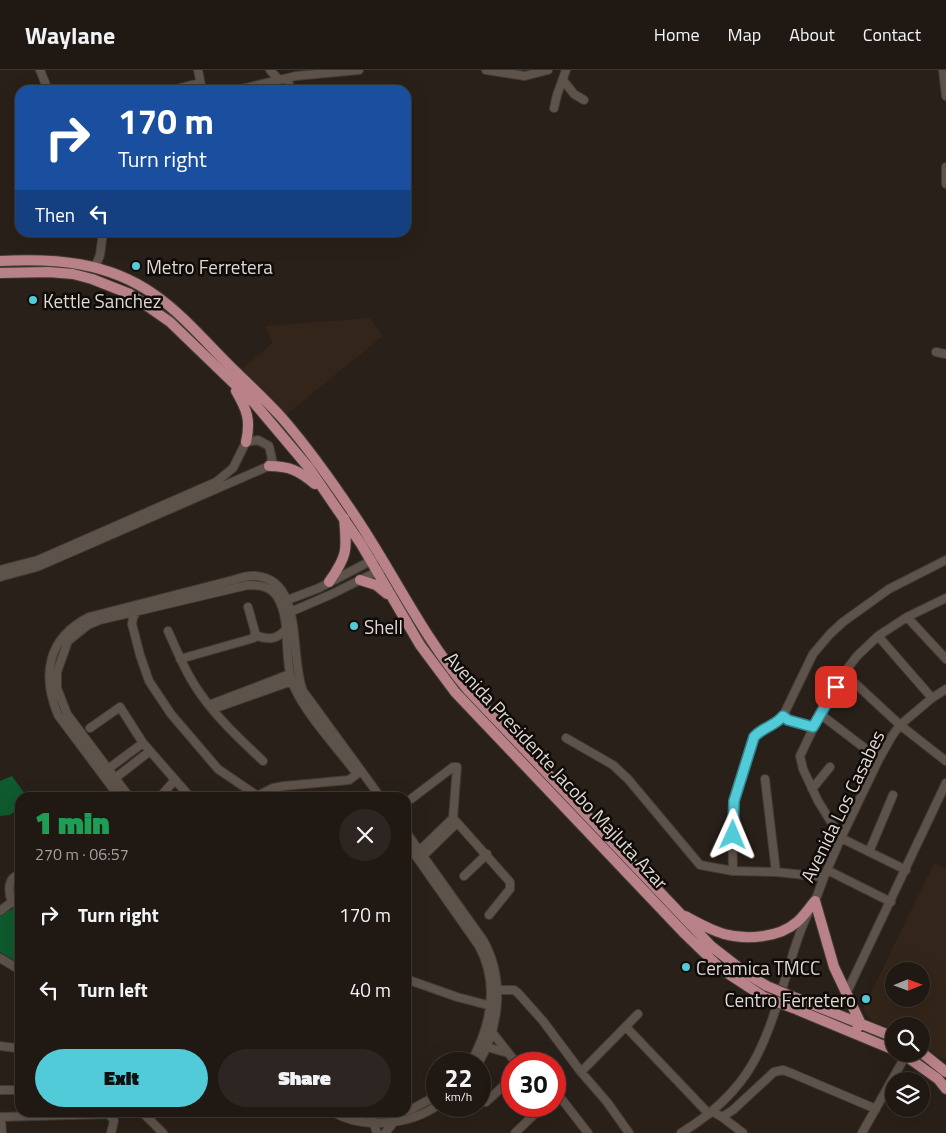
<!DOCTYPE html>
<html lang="en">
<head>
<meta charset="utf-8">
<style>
  body { margin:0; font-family:"Titillium Web",sans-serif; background:#2c2521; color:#f1f3f6; height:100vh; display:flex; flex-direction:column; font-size:19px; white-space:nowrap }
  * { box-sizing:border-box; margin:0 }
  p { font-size:16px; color:#a1a0a0 }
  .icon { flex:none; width:28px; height:28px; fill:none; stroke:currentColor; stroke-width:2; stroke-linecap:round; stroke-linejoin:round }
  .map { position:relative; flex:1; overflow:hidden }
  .sheet { position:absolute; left:15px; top:722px; width:396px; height:325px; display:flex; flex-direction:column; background:#1f1813; border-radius:15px; box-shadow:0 5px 20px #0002,0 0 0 1px #3c3733 }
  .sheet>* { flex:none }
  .guide { position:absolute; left:15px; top:15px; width:396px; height:152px; border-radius:15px; box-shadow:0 5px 20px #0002,0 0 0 1px #3c3733; background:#1a4fa0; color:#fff; overflow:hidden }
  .needle { width:32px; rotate:89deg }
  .controls { position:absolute; left:885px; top:892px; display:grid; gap:10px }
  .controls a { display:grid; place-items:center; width:45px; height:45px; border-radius:50%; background:#1f1813; box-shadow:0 5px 20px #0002,0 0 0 1px #3c3733; font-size:25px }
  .speed { position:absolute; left:426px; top:982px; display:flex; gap:10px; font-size:25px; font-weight:700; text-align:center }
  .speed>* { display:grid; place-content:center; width:65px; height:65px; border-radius:50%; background:#1f1813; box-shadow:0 5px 20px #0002,0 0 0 1px #3c3733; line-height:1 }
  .speed small { font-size:12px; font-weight:400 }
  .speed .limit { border:8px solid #d22; background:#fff; color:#111 }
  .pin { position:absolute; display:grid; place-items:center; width:42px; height:42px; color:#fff; margin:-21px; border-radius:10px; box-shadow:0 2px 8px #0006 }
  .me { position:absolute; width:55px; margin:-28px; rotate:1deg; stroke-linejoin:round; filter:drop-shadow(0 0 4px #0008) }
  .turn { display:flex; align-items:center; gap:18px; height:105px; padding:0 20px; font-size:22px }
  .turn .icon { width:65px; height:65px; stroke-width:2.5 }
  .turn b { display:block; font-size:35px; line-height:42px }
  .then { display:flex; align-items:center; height:48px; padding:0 20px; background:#0003; gap:10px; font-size:19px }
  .round { display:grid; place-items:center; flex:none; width:52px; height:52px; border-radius:26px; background:#2c2521 }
  .overview { display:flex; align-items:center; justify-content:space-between; height:85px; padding:0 20px }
  h1 { font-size:30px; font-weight:800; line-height:38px; color:#1e9e55 }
  .action { display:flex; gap:10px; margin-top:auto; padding:10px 20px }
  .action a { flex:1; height:58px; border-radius:30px; background:#52cbd9; color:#111; font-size:20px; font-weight:800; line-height:58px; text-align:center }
  .action a+a { background:#2c2521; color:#f1f3f6 }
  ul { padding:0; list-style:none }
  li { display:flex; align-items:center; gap:15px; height:75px; padding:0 20px }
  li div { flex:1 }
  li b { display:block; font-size:19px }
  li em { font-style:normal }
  header { display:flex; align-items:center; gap:30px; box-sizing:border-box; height:70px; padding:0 25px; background:#1f1813; border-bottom:1px solid #3c3733 }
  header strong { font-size:24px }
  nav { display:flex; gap:28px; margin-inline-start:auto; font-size:18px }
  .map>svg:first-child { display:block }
</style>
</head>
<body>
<header>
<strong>Waylane</strong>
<nav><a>Home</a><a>Map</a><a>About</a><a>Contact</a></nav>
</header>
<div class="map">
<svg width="946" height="1063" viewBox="0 0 946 1063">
  <rect width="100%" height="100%" fill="#292019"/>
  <!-- built -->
  <path fill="#332519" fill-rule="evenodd" d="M370,248l13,18 -97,79 -44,-46 30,-26 -7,-17z
    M934,793l12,6v188l-2,3 -23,-15v-19h-27v4l-22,-9 -9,-12zM894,901h27v28h-27z"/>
  <!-- forest -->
  <path fill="#0f5a2f" d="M12,706l15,21 -7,1v10l-10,7 -10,1v-35z
    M14,838l6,1v55l-20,-12v-37z"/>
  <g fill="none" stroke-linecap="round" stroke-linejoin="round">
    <!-- minor casing -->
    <g stroke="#423b36" stroke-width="10">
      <path id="minor" d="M40,0l8,20
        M198,0l4,20
        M270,0l9,10
        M486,0l39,6 23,-6
        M943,0l3,26
        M288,8l2,12
        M563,10l11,14 10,6
        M177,20l3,-2 20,-5
        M237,20l59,-14 63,-6
        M554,38l3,-13 9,-25
        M946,97v17
        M95,197l5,-12 3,-23
        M936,282l10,2
        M0,500l38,-10 178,-78 17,-14 13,-26 12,-2 11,6 3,13 -3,7 -232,101 -37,10
        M285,531l34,-13 61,-32
        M136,542l-3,6 -1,6 8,31 9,26 22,33 47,55 41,28
        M288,543l44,-19 50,-25
        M907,547l39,42
        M168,561c10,22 19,45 34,65 17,24 40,45 61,65
        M255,565c13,5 22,5 31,-6
        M878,566l54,62
        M180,589l74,-21 1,-6 -7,-25
        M844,603l56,52 46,36
        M209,635l81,-31
        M213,639l79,-28
        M820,644l59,45
        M783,646l5,4 25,7
        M90,658l30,-21 23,36 48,55
        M566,668l47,27 15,14 72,86 33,6 43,1 48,5
        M108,699l35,-26
        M114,709l36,-28
        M765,709l11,93
        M812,719l18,-22
        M120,728l-62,-83c-17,-41 -10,-77 31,-98l144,-37c7,-2 15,-5 23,-4 49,4 33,82 47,115l78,107
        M130,728l-63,-84 -10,-26v-16l11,-31 20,-16 12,-5 148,-35c12,0 23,1 30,13 14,25 5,57 14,84 11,29 42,62 62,88
        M159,728l16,-18
        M259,728l2,-4 12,-6 11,-2 65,-6 8,-6
        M411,729l42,-32h4l-4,51 57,64v7l-21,26
        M406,762l77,108c22,39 17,86 -5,124
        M406,772l73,104c21,39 12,80 -9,118
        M420,780l33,-32
        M869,782l24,-57
        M421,788l36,-35
        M827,800l64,32
        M906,800l-65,-32 -23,-37 -15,-32 -3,-13 20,-42 24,-41 13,-17 21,-20 29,-19 39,-19
        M733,801l-1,-54 2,-16 21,-64c8,-10 20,-11 28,-21l30,-62 17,-20 13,-12 46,-33 57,-29
        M20,805c-13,2 -12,17 -8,27l8,4
        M464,806l23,-22
        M814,834l10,-27 17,-39 38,-79 13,-23 8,-11 32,-27 14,-9
        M0,841l12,-9
        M0,888l20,12
        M406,909l51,18 38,10
        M498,920h16l4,3 25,28 38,51 26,30 22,31
        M846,924l100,-211
        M626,957l83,87
        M492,962l25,32
        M0,976l16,2 4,4
        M487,977l21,6
        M581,1002l57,-58
        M0,1020h20
        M555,1027h5l28,36
        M486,1032l26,-24
        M406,1041l6,-2 26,-14
        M142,1042l21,21
        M333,1042c30,18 77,13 105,-7
        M356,1042l15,3 30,-3
        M713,1042l9,5 11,-7 41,-38 9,-2 8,3 85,36
        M0,1047l109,-3 5,7 -3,12
        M1,1047l1,16
        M722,1047l21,16
        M373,1052l4,11
        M385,1063l9,-11
        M515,1063l28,-27
        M681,1063c69,-42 83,-84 105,-157 7,-21 12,-43 22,-62
        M862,1063l44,-78"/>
    </g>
    <!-- major casing -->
    <g stroke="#423b36" stroke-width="12">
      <path id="major" d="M0,191c56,-3 108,1 155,34 27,19 49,45 72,68 18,18 38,36 56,56 26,30 50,64 72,97 39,58 68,121 113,174l243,256 36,28 20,12
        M0,203l49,-1 24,2 19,5 38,15 40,28 85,82 54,64 52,76 59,101 35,47 230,242 36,35 43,28
        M236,321c11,19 15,29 10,51
        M269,396c21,0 30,5 46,18
        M360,510l16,5 11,9
        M329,512c19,-27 18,-32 15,-64
        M815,831l19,66 26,55 -5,11
        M685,846c13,7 25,14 39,18 22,6 55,4 73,-12 7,-6 12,-14 18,-21
        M796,928l98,39
        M793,938l101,42
        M921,982l25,20
        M903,984l35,25 8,10"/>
    </g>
    <!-- minor -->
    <use href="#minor" stroke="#5e534b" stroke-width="8"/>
    <!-- major -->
    <use href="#major" stroke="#b98288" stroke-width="10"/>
    <!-- major-bridge casing -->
    <g stroke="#423b36" stroke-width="12" stroke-linecap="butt">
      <path id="major-bridge" d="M767,916l29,12
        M764,927l29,11"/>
    </g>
    <!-- major-bridge -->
    <use href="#major-bridge" stroke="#b98288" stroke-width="10"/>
  </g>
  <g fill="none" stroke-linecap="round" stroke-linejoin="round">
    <!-- route casing -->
    <g stroke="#35848d" stroke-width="12">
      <path id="route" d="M733,765l1,-34 20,-64c9,-10 21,-11 29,-21l5,4 25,7 23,-40"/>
    </g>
    <!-- route -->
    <use href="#route" stroke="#52cbd9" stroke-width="9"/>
  </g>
  <!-- markers -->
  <g fill="#52cbd9" stroke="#0f0b08" stroke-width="2">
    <circle cx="136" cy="196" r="5"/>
    <circle cx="33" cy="230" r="5"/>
    <circle cx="354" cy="556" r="5"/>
    <circle cx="686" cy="897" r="5"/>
    <circle cx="866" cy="929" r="5"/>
  </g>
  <g text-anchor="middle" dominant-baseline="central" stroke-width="5" stroke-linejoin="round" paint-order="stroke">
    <!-- poi labels -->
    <g font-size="19" fill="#dfd8d4" stroke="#0f0b08" text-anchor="start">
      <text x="146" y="196">Metro Ferretera</text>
      <text x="43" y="230">Kettle Sanchez</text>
      <text x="364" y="556">Shell</text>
      <text x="696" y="897">Ceramica TMCC</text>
      <text x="856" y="929" text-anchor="end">Centro Ferretero</text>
    </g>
    <!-- street labels -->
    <g font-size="19" fill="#dfd8d4" stroke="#0f0b08">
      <text transform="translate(557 700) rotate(47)">Avenida Presidente Jacobo Majluta Azar</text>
      <text transform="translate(842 736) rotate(-64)">Avenida Los Casabes</text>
    </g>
  </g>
</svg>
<div class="controls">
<a><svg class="needle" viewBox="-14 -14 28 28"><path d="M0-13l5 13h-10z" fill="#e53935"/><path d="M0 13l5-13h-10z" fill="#a1a0a0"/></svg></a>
<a><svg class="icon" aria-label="search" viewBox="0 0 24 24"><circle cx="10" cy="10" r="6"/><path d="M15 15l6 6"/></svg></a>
<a><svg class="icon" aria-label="layers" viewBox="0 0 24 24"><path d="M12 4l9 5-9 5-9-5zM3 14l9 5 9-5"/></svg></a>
</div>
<div class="speed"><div>22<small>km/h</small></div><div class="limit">30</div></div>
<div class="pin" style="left:836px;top:617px;background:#d93025"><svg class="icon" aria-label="arrive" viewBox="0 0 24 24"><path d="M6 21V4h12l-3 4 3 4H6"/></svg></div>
<svg class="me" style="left:733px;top:765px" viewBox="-20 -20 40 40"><path d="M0-17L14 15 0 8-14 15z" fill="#52cbd9" stroke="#fff" stroke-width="4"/></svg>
<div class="guide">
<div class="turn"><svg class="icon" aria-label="right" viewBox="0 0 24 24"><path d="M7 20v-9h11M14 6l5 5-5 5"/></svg><div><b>170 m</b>Turn right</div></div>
<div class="then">Then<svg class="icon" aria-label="left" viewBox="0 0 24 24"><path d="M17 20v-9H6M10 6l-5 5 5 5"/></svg></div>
</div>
<section class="sheet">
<div class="overview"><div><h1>1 min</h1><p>270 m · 06:57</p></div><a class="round"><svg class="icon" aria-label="close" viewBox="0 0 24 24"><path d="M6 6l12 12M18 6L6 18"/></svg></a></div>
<ul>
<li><svg class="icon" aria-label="right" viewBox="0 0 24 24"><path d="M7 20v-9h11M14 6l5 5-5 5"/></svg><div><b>Turn right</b></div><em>170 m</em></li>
<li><svg class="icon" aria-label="left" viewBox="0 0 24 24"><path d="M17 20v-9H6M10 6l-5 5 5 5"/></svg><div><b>Turn left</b></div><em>40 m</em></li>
</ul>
<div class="action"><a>Exit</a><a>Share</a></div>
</section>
</div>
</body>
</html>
